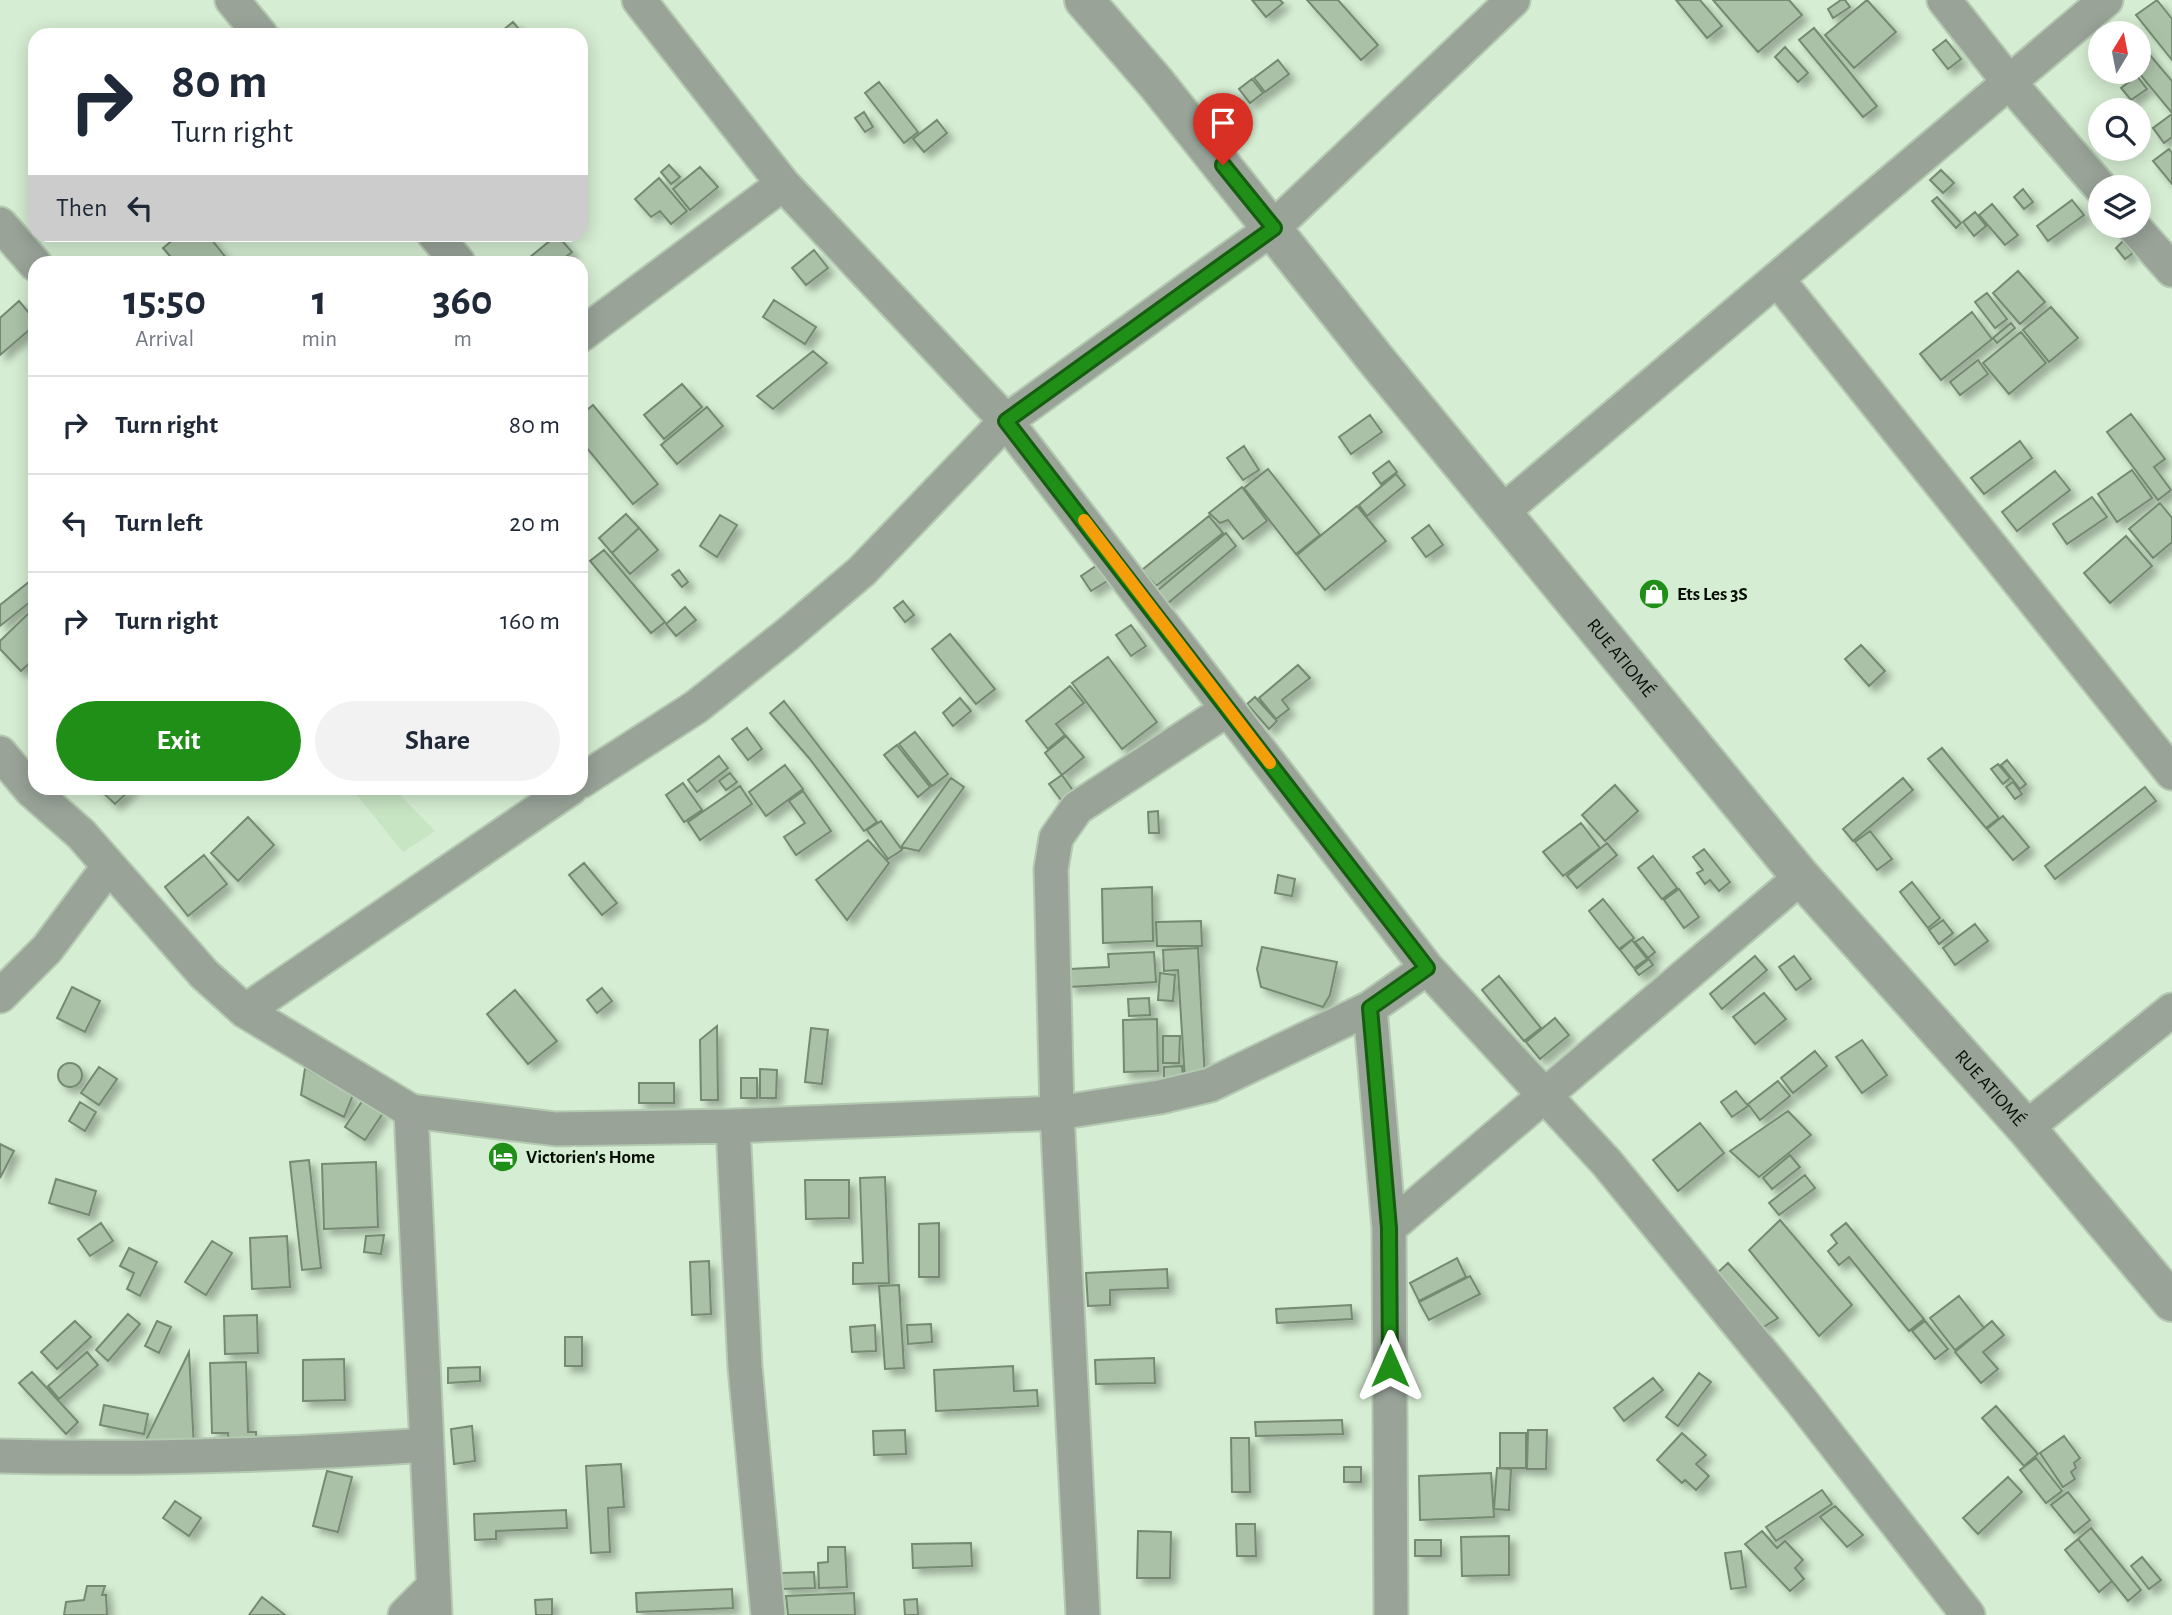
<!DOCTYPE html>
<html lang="en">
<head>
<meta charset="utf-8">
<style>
  body { margin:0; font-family:"Alegreya Sans",sans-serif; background:#f2f2f3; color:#1f2937; height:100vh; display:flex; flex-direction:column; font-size:26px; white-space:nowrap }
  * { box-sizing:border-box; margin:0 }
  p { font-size:23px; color:#747a83 }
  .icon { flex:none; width:38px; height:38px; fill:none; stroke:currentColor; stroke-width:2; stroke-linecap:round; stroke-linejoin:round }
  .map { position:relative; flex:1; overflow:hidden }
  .panel { position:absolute; left:28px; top:256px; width:560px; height:539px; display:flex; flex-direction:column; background:#fff; border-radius:21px; box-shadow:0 4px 18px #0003 }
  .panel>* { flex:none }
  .guide { position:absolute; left:28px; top:28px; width:560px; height:214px; border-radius:21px; box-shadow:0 4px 18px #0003; background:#fff; color:#1f2937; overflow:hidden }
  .needle { width:46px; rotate:10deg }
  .buttons { position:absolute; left:2088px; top:21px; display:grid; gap:14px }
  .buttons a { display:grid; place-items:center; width:63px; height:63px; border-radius:50%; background:#fff; box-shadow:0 4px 18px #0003; font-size:35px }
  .pin { position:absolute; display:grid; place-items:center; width:60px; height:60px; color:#fff; margin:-72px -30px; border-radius:50% 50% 50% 0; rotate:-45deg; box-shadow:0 0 7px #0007 }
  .pin .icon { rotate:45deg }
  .me { position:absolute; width:77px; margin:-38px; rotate:0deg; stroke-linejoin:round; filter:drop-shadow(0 0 5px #0008) }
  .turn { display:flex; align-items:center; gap:24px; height:147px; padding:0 28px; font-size:32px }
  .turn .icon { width:91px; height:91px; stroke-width:2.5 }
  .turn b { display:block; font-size:49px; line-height:60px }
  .then { display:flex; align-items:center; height:66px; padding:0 28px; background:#0003; gap:14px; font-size:26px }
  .eta { display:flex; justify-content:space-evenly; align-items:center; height:119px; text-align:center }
  .eta b { font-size:42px; font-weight:700; line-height:49px }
  .button { display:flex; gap:14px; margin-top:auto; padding:14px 28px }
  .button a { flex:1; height:80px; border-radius:42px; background:#208f17; color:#fff; font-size:28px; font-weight:700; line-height:80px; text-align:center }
  .button a+a { background:#f2f2f3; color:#1f2937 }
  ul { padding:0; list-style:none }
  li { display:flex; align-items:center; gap:21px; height:98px; padding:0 28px; border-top:2px solid #e0e1e3 }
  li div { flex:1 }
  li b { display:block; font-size:26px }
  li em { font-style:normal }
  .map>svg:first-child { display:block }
</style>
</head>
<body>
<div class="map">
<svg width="2172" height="1615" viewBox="0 0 2172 1615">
  <defs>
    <filter id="shadow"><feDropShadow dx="6" dy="6" stdDeviation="3.5" flood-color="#0004"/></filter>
  </defs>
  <rect width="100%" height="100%" fill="#d5edd2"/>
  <!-- built -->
  <path fill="#c7e4c3" d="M351,788h42l42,43 -32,21z"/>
  <!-- building -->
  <path fill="#aac1a7" stroke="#748a71" stroke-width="2" filter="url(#shadow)" d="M1252,0h28l3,3 -17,14z
    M1307,0h31l40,45 -17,15z
    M1676,0h24l22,26 -15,12z
    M1713,0h76l13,15 -44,37z
    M1841,0h4l5,7 -17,11 -5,-9z
    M1867,0l29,32 -42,36 -29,-33z
    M2157,0l15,19v41l-36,-45z
    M513,22l11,13h-27z
    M1814,28l63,78 -14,11 -64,-77z
    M1946,40l15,19 -13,10 -15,-19z
    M2138,41l34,40v32l-34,-41z
    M1785,47l23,26 -10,9 -23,-25z
    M1278,60l11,14 -24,18 -11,-14z
    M2137,76l10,13 -16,11 -10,-12z
    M1252,79l11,14 -13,10 -11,-14z
    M879,82l39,50 -14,11 -39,-50z
    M864,112l9,15 -8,5 -10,-14z
    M2172,114v23l-8,6 -11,-15z
    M937,120l10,13 -23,19 -11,-13z
    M2169,149l3,4v31l-19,-23z
    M669,165l11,12 -9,7 -10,-12z
    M700,167l18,20 -28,23 -17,-21z
    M1941,170l13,13 -11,10 -13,-13z
    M659,178l28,33 -16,13 -11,-13 -9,6 -16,-18z
    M2023,189l10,13 -9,7 -10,-12z
    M1937,197l24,26 -5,5 -24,-27z
    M2072,200l12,15 -36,26 -11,-15z
    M1992,204l26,31 -13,10 -26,-30z
    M1975,212l11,14 -12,10 -11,-14z
    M180,234h27l20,25 -4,3h-48l-12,-14z
    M557,235l15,17 -13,10h-35z
    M2123,241l10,12 -8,6 -9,-11z
    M814,250l14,18 -22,17 -14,-17z
    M2018,271l27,31 -25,22 -27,-31z
    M1987,293l20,26 -12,9 -20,-26z
    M774,300l42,27 -11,17 -42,-27z
    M19,301l16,19v5l-35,30v-37z
    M2051,307l27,31 -29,24 -26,-32z
    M1972,312l20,27 -51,41 -21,-26z
    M2011,323l4,5 -18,15 -4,-5z
    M2021,332l25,31 -37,31 -26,-31z
    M813,351l14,12 -54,46 -16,-13z
    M1978,360l10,14 -28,21 -10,-13z
    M682,384l20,23 -38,32 -20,-24z
    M593,405l65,79 -25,20 -52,-63v-26z
    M707,407l16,19 -46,38 -16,-19z
    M2131,414l34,45 -11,8 17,23 -13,10 -51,-68z
    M1370,415l12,17 -31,22 -12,-17z
    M2020,441l12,17 -48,36 -13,-16z
    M1244,446l15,24 -16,10 -16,-22z
    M1389,461l8,11 -16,12 -8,-11z
    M1268,469l52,66 -24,19 -52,-66z
    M2132,470l20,28 -35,24 -19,-28z
    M2055,471l15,19 -53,41 -15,-19z
    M1396,474l9,11 -38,31 -8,-11z
    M1242,487l25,34 -24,18 -15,-19 -8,3 -11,-10z
    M2092,497l15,20 -40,27 -14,-20z
    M2160,503l12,15v24l-19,16 -24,-29z
    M1357,506l29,35 -61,49 -28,-35z
    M626,514l13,14 -27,25 -13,-15z
    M720,515l17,10 -20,32 -17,-11z
    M1209,516l14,17 -67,53 -14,-16z
    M1429,525l14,20 -17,12 -14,-19z
    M639,528l19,22 -28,24 -18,-21z
    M1226,533l10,13 -69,58 -10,-13z
    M2126,536l26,30 -42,37 -26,-30z
    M604,550l61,72 -14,11 -61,-72z
    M1099,564l10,16 -18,11 -10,-15z
    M679,570l9,12 -6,5 -10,-12z
    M29,582l6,7v9l-35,28v-21z
    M903,601l11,14 -9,7 -11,-14z
    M35,607v51l-14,13 -21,-22v-8z
    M685,607l11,13 -20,16 -10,-12z
    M1131,625l15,21 -15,10 -15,-21z
    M950,634l45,55 -19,15 -44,-55z
    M1861,645l24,26 -16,15 -24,-27z
    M1108,657l49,65 -35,27 -50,-66z
    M1298,665l12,13 -28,22 7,9 -13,10 -17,-21z
    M1070,686l14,17 -28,21 9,11 -17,14 -22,-28z
    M1255,697l22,24 -8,8 -22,-25z
    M960,698l11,13 -18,15 -10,-13z
    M784,701l93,121 -13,9 -55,-73 -39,-45z
    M747,728l15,21 -14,11 -16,-21z
    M915,732l33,42 -16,12 -33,-42z
    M1066,736l18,21 -22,18 -17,-22z
    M897,745l33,42 -12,10 -34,-42z
    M1942,748l57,70 -13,10 -58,-69z
    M719,756l9,12 -31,24 -9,-12z
    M2007,760l19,24 -6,5 -19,-24z
    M1998,764l12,14 -7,6 -12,-15z
    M785,765l18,24 -37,27 -17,-24z
    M730,773l7,9 -11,8 -7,-9z
    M1062,775l12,17 -13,8 -12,-16z
    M951,778l13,9 -45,64 -18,-4z
    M1903,778l10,12 -60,51 -10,-12z
    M2013,782l9,12 -7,5 -9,-12z
    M683,783l19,27 -18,12 -18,-27z
    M1615,785l23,26 -33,30 -23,-26z
    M740,786l12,18 -52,36 -12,-18z
    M2145,787l11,14 -101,78 -10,-13z
    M98,788h34l-17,16z
    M803,791l28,40 -35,24 -12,-18 21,-14 -16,-22z
    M1158,811l1,22h-10l-1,-21z
    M2003,816l26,31 -16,13 -26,-31z
    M248,817l26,28 -36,36 -27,-28z
    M881,821l21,29 -14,9 -21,-29z
    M1581,823l19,25 -37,28 -20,-24z
    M1870,831l22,28 -15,11 -22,-28z
    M868,840l21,23 -42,57 -31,-40z
    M1607,843l10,12 -40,33 -10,-12z
    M1704,849l26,33 -11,9 -9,-11 -5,4 -8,-11 6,-3 -10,-13z
    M204,855l23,29 -39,32 -23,-29z
    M1653,856l24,32 -15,11 -24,-31z
    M584,863l33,40 -15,12 -33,-40z
    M1278,875l17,4 -3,17 -17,-3z
    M1912,882l28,36 -12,10 -28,-36z
    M1152,887l1,54 -50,2 -1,-54z
    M1679,889l20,28 -15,11 -20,-28z
    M1603,899l31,39 -15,11 -30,-38z
    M1943,920l10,13 -14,11 -10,-14z
    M1201,921l1,25h-45l-1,-24z
    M1975,924l13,17 -33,24 -12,-17z
    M1643,937l12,15 -7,6 -13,-16z
    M1632,940l15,19 -13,9 -14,-18z
    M1262,947l75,15 -7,33 -7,12 -62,-20 -4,-18z
    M1198,948l7,131 -20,1 -7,-110 -14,1 -1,-21z
    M1154,952l2,30 -86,5v-18l39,-2 -1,-13z
    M1755,956l12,14 -45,39 -12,-15z
    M1794,956l17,23 -15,11 -17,-23z
    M1649,959l4,6 -14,10 -4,-5z
    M1160,973l15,2 -2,26 -15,-1z
    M1499,976l42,52 -17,13 -42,-51z
    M72,987l28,14 -15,31 -28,-14z
    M602,988l10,13 -15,12 -10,-13z
    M515,990l42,51 -29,23 -41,-50z
    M1764,993l22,26 -31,25 -22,-27z
    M1149,998l1,17 -21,1 -1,-17z
    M1555,1018l14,17 -29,24 -14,-17z
    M1157,1019l1,52 -34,1 -1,-52z
    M717,1026l1,74h-17l-1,-60z
    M811,1028l17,2 -6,54 -17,-2z
    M1163,1036h17l-1,27h-16z
    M1862,1040l25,35 -25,18 -26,-36z
    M1815,1051l12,15 -34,27 -12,-15z
    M58 1075a12 12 0 1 1 24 0a12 12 0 1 1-24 0Z
    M1182,1066l1,13 -19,1v-13z
    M99,1067l18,12 -18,26 -18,-12z
    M305,1068l48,27 -9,22 -43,-22z
    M760,1069l17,1 -1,28h-16z
    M741,1078h16v20h-16z
    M1778,1081l12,15 -30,24 -12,-16z
    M639,1083h35v20h-35z
    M1736,1091l12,15 -16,11 -11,-15z
    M363,1100l20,13 -18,27 -20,-13z
    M80,1102l16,10 -11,19 -16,-10z
    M1788,1111l23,24 -52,42 -29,-26z
    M1700,1123l24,30 -46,38 -25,-31z
    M0,1144l14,7 -14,27z
    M1790,1155l10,12 -28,22 -9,-11z
    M309,1160l12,108 -19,2 -12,-108z
    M376,1162l2,65 -54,2 -2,-65z
    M1805,1175l10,13 -36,27 -10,-12z
    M885,1177l4,106 -36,1v-21h10l-3,-85z
    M56,1179l40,12 -7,24 -40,-12z
    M805,1180h44v38l-43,1z
    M1780,1220l72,85 -33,31 -70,-86z
    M101,1223l12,18 -23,15 -12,-17z
    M939,1223v54h-20v-53z
    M1846,1223l78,96 -15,12 -60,-74 -10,8 -11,-14 9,-8 -6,-8z
    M384,1235l-3,19 -17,-2 2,-16z
    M287,1236l3,51 -38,2 -2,-51z
    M212,1241l20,12 -26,42 -21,-13z
    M129,1248l28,14 -17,34 -13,-7 7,-16 -14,-7z
    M1457,1258l9,19 -47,24 -9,-18z
    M709,1261l2,53 -19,1 -2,-53z
    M1728,1263l50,55 -16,10 -46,-54z
    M1167,1269l1,19 -58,2v15l-22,1 -2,-33z
    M1470,1276l10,18 -51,26 -10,-18z
    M899,1285l5,83 -19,1 -6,-83z
    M1959,1296l25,32 -29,22 -25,-32z
    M1351,1305l1,14 -75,4 -1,-14z
    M128,1314l12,10 -32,37 -12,-11z
    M257,1315l1,38 -33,1 -1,-38z
    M75,1321l16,16 -34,32 -16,-17z
    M157,1321l14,6 -12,26 -14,-7z
    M1925,1321l23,28 -13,10 -23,-28z
    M1992,1321l12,14 -21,17 15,17 -17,14 -26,-31z
    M931,1324l1,18 -24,2 -1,-19z
    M875,1325l1,26 -24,1 -2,-25z
    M565,1337h17v29h-17z
    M87,1352l11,13 -39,34 -11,-13z
    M189,1352l5,96 -49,-6z
    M1154,1358l1,25 -59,1 -1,-24z
    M344,1359l1,41 -42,1v-41z
    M246,1362l2,70h8v16l-27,1 -1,-16h-16l-2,-70z
    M1013,1366l1,25 23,-1 1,16 -102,5 -2,-41z
    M480,1367v14l-32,2v-15z
    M32,1372l46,50 -12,12 -47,-51z
    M1699,1373l12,9 -33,44 -12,-9z
    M1653,1378l10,12 -39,31 -10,-13z
    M104,1405l44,9 -4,20 -44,-9z
    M1996,1406l42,48 -14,12 -42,-48z
    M1342,1420l1,14 -87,2 -1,-14z
    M472,1426l3,35 -21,3 -3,-35z
    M905,1430l1,24 -32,1 -1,-24z
    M1528,1430h19l-1,39h-19z
    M1500,1433h26v35h-26z
    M1682,1433l24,22 -10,9 13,12 -13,14 -11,-10 -3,3 -25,-23z
    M2064,1436l16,22 -6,5 2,5 -5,4 4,7 -12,8 -23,-34z
    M1231,1438h18l1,54h-18z
    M2036,1458l26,33 -16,12 -26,-33z
    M621,1464l3,43 -16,1 2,44 -19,1 -5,-87z
    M1344,1467h17v15h-17z
    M1497,1468l14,1 -2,41 -15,-1z
    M327,1471l25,6 -14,55 -25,-6z
    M1491,1473l3,44 -74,3 -1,-44z
    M2008,1477l14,15 -44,42 -15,-16z
    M1822,1490l10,14 -56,37 -10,-14z
    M2068,1492l22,28 -16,13 -23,-28z
    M175,1501l26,17 -12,18 -26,-18z
    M1835,1506l28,29 -16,12 -27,-30z
    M566,1510l1,18 -71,3v8l-21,1 -1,-26z
    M1236,1524h19l1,32h-19z
    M2091,1528l50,62 -13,11 -50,-62z
    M1138,1531l33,1 -1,46h-33z
    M1762,1531l15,17 8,-7 18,19 -8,8 9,11 -14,12 -45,-47z
    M1509,1536v39l-47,1 -1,-39z
    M2078,1539l34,42 -13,11 -34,-42z
    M1415,1540h26v16h-26z
    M971,1543l1,23 -59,2 -1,-24z
    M828,1547h17l2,40 -28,1 -1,-25 10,-1z
    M1741,1551l5,36 -15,2 -6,-36z
    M2142,1557l19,23 -12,9 -18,-23z
    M814,1572l1,16 -33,1v-16z
    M87,1586h18l-3,9h4l1,20h-43l2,-13 18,-2z
    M732,1589l1,19 -96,4 -1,-19z
    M854,1593l1,22h-67l-2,-19z
    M262,1597l23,18h-36z
    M552,1599v16h-16l-1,-15z
    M917,1599l1,16h-13l-1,-15z"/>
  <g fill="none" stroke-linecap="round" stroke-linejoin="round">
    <!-- minor casing -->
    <g stroke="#b4c9b1" stroke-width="37">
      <path id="minor" d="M232,0l29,35
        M639,0l144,184 223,237 421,547 180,195 192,235 169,217
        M1944,0l64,81 92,106
        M0,224l35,40
        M2133,226l39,44
        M434,234l24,28
        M1778,280l394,493
        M581,335l202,-151
        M1502,512l604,-512
        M0,753l31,37 50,44 123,140 41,37 166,100 145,18 177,-3 324,-13 103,-16 50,-12 160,-77 57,-40
        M581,781l115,-74 92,-73 74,-63 144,-150 268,-194 239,-227
        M0,996l47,-47 62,-83
        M1370,1008l19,220
        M245,1011l326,-223
        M411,1111l24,504
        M733,1126l12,241 23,248
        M2026,1128l146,-118
        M0,1456c141,4 284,-1 425,-11
        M405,1615l28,-28
        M1083,1615l-26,-502 -6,-244 5,-31 21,-30 151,-99
        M1391,1615l-2,-387 412,-351"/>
    </g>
    <!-- tertiary casing -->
    <g stroke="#b4c9b1" stroke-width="42">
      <g id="tertiary">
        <path id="s1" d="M1084,0l72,83 222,279 423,515 225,251 146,174"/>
      </g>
    </g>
    <!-- minor -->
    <use href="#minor" stroke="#99a398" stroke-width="33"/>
    <!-- tertiary -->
    <use href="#tertiary" stroke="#99a398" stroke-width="38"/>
  </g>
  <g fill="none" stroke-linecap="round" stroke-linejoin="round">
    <!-- route casing -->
    <g stroke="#155d0f" stroke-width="18">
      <path id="route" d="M1223,165l51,63 -268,193 421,547 -57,40 19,220 1,138"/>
    </g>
    <!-- route -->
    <use href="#route" stroke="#208f17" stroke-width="12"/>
    <!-- slow -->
    <path stroke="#f59e0b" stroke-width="12" d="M1084,520l186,243"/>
  </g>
  <!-- icons -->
  <defs>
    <g id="shop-disc" transform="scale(1.575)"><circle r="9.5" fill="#208f17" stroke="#d5edd2"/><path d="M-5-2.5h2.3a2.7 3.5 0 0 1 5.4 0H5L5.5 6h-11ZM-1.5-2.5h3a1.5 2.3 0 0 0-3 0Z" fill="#fff"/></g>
    <g id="hotel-disc" transform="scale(1.575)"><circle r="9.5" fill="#208f17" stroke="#d5edd2"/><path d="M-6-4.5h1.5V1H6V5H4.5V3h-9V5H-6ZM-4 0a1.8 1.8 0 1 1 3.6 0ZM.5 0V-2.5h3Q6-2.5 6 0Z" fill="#fff"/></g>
  </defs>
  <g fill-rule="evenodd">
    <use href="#shop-disc" x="1654" y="594"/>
    <use href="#hotel-disc" x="503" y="1157"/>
  </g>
  <g text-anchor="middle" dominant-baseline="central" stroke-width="7" stroke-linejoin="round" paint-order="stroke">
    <!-- poi labels -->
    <g font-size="19" font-weight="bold" fill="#070e06" stroke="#d5edd2" text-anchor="start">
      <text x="1677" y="594">Ets Les 3S</text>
      <text x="526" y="1157">Victorien's Home</text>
    </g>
    <!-- street labels -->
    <g font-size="19" fill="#070e06" stroke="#d5edd2">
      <text stroke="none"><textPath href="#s1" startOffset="849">RUE ATIOMÉ</textPath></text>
      <text stroke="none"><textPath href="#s1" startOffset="1416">RUE ATIOMÉ</textPath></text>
    </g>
  </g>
</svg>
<div class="buttons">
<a><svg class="needle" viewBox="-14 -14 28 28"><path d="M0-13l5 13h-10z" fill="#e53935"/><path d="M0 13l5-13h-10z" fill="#747a83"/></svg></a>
<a><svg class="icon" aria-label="search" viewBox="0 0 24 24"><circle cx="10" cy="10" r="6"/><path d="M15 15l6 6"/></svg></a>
<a><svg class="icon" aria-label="layers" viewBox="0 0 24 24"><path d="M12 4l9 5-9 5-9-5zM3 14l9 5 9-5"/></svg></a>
</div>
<div class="pin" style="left:1223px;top:165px;background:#d93025"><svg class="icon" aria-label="arrive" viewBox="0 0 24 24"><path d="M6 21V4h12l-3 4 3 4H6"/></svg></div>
<svg class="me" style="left:1390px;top:1366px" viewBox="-20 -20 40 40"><path d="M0-17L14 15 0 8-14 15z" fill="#208f17" stroke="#fff" stroke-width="4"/></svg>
<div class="guide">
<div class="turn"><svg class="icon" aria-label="right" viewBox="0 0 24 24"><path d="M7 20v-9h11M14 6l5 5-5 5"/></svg><div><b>80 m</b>Turn right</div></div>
<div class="then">Then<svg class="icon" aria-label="left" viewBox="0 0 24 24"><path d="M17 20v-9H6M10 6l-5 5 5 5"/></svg></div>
</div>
<section class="panel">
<div class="eta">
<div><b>15:50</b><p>Arrival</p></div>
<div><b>1</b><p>min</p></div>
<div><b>360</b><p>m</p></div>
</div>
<ul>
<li><svg class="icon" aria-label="right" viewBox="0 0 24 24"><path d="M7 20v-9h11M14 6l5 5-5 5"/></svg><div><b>Turn right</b></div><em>80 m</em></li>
<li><svg class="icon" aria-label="left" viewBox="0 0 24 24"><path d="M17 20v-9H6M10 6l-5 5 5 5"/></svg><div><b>Turn left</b></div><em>20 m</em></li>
<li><svg class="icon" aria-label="right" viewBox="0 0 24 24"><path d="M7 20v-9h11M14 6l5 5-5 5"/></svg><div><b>Turn right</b></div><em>160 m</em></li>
</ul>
<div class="button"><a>Exit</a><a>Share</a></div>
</section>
</div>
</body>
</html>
